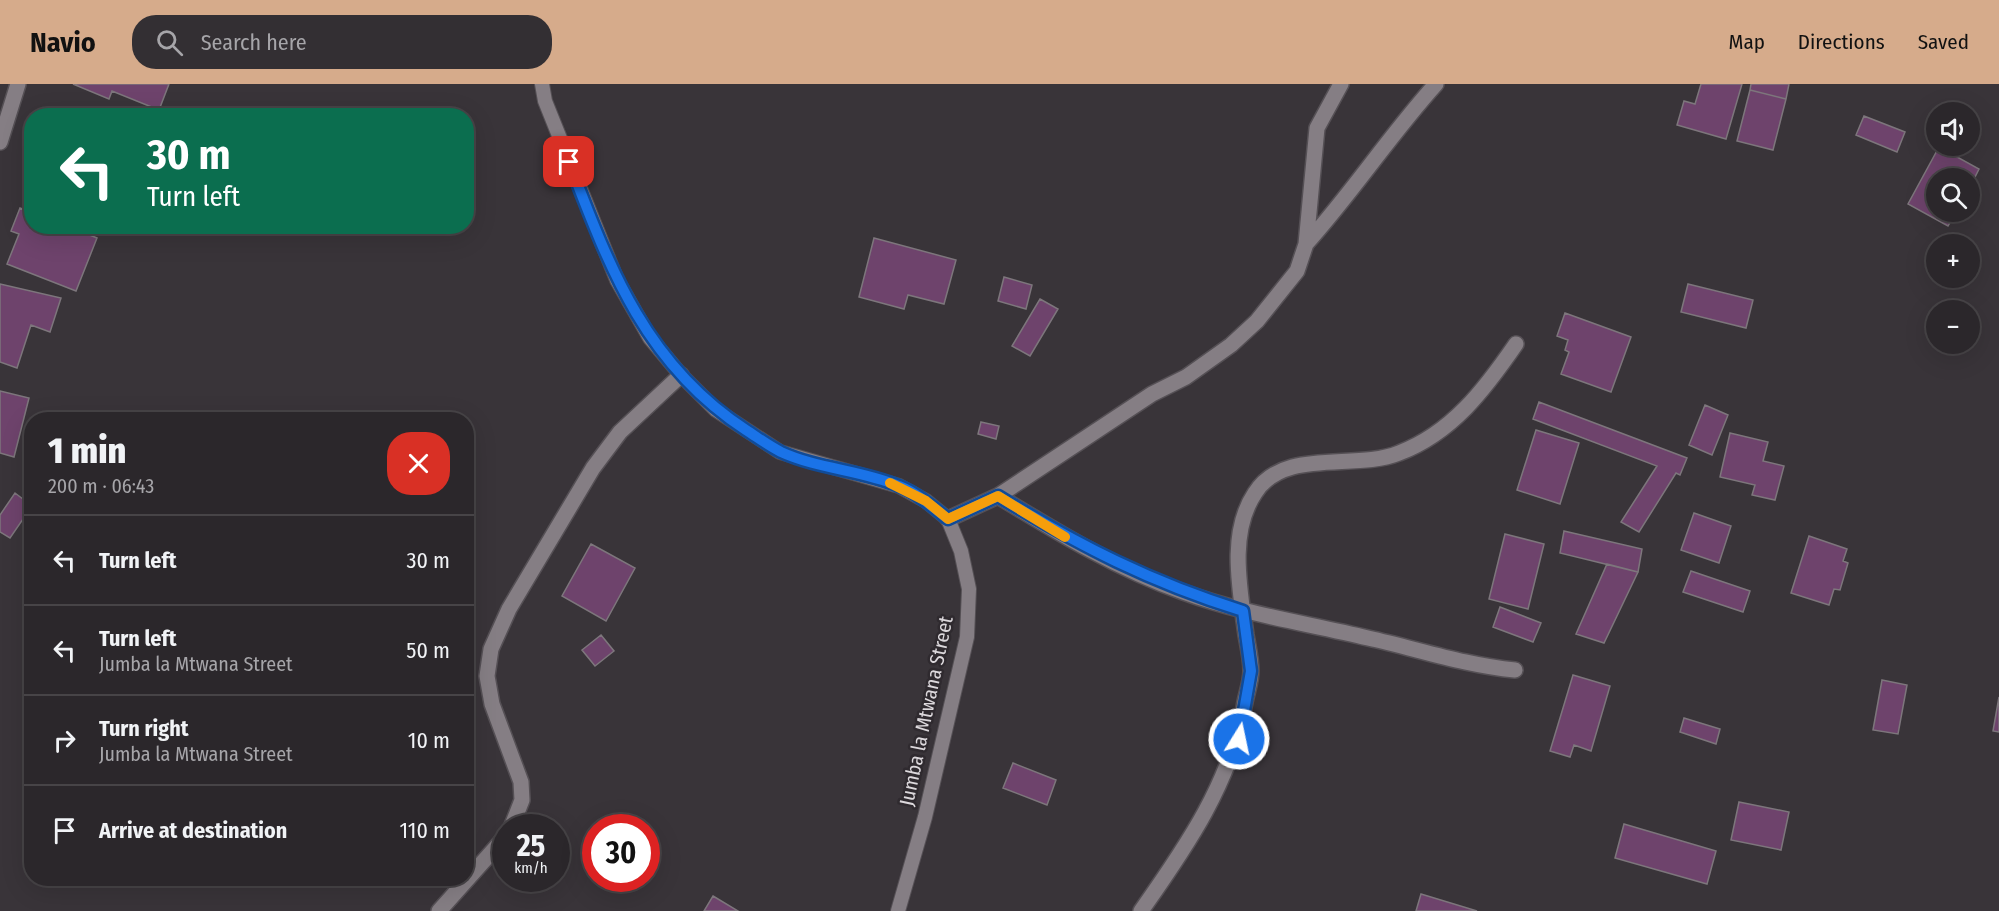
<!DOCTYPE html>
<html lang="en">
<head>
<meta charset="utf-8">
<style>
  body { margin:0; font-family:"Fira Sans Condensed",sans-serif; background:#332f33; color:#f1f3f6; height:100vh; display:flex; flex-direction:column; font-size:22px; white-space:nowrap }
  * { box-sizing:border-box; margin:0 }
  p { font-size:20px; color:#a6a5a9 }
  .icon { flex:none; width:33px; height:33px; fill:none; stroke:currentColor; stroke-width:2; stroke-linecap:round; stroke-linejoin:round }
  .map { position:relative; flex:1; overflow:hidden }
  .side { position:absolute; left:24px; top:328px; width:450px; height:474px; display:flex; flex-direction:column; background:#2b272b; border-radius:24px; box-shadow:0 6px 24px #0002,0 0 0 2px #474447 }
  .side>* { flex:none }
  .top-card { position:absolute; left:24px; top:24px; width:450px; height:126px; border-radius:24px; box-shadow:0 6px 24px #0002,0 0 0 2px #474447; background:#0b6e4f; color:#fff; overflow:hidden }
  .fabs { position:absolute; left:1926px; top:18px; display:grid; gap:12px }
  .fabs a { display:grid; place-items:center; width:54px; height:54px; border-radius:50%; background:#2b272b; box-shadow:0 6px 24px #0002,0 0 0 2px #474447; font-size:30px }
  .speed { position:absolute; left:492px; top:730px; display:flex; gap:12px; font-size:30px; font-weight:700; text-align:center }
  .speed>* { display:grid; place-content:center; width:78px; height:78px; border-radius:50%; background:#2b272b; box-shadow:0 6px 24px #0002,0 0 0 2px #474447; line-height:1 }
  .speed small { font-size:15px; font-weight:400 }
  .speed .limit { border:9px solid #d22; background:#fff; color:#111 }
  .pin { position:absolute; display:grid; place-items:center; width:51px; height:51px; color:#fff; margin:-26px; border-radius:12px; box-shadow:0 3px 9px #0006 }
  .me { position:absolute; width:66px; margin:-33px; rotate:10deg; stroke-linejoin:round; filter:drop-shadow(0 0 4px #0008) }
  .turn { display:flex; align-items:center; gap:21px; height:126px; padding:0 24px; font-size:27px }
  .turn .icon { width:78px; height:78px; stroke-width:2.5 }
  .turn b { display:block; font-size:42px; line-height:51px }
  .round { display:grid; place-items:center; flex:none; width:63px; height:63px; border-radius:24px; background:#332f33 }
  .overview { display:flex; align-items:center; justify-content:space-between; height:102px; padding:0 24px }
  h1 { font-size:36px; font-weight:800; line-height:45px }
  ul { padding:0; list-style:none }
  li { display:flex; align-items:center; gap:18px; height:90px; padding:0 24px; border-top:2px solid #474447 }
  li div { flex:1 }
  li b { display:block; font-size:22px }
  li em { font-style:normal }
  header { display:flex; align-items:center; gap:36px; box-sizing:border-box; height:84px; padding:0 30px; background:#d6ab8b; color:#111 }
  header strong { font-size:28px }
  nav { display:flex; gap:33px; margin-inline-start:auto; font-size:21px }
  .search { width:420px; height:54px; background:#332f33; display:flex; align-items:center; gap:15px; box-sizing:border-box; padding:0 21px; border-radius:24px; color:#a6a5a9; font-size:22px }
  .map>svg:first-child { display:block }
</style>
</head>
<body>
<header>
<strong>Navio</strong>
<div class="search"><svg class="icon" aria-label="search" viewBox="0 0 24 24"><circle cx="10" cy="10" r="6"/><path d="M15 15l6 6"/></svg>Search here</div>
<nav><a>Map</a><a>Directions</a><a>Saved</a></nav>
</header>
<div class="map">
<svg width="1999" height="827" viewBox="0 0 1999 827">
  <rect width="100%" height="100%" fill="#393439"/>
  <!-- building -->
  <path fill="#6e436c" stroke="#7d767c" stroke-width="1.5" d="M73,0h96l-10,26 -47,-19 -3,8z
    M1701,0h41l-16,55 -49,-14 7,-24 11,3z
    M1751,0h38l-3,15 -36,-9z
    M1750,6l36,9 -13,51 -36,-9z
    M1864,32l41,16 -8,20 -41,-17z
    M1939,63l40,22 -9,18v-9h-34v34h20l-8,14 -40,-22z
    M20,124l12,5v13h36l29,12 -21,53 -69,-27 12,-30 -8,-3z
    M874,154l82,22 -12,44 -36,-9 -4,14 -45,-12z
    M1004,193l28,8 -6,24 -28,-8z
    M0,200l61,14 -11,34 -19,-7 -14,43 -17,-6z
    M1688,200l65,16 -7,28 -65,-16z
    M1040,215l18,10 -28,47 -18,-10z
    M1565,229l66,24 -20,55 -50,-18 8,-22 -4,-2 3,-10 -11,-4z
    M0,307l29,7 -15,59 -14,-4z
    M1539,318l148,56 -7,17 -4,-2 -37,59 -18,-10 36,-56 -124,-47z
    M1705,321l23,10 -16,40 -23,-10z
    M981,338l18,4 -3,13 -18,-5z
    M1536,346l43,13 -19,61 -43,-14z
    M1730,349l38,9 -5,19 21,5 -9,34 -23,-5 3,-10 -35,-8z
    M15,409l17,13 -22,32 -10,-6v-17z
    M1694,429l37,13 -12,37 -38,-13z
    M1564,447l78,18 -4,23 -78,-19z
    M1505,450l39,10 -16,65 -39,-10z
    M1809,452l38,13 -4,12 5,2 -8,27 -6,-1 -5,16 -38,-12z
    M591,460l44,24 -29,53 -44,-25z
    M1607,480l31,8 -34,71 -28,-9z
    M1691,487l59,20 -7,21 -60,-20z
    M1500,523l41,16 -8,19 -40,-15z
    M601,551l13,16 -19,15 -13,-16z
    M1573,591l37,11 -19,65 -17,-6 -4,12 -20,-6z
    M1882,596l25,5 -9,49 -25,-4z
    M1999,613v35l-6,-1z
    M1684,634l36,11 -4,15 -36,-12z
    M1013,679l43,17 -9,25 -44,-17z
    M1739,718l50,10 -8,38 -50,-10z
    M1624,740l92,27 -9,33 -92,-26z
    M1421,810l56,17h-61z
    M713,812l25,15h-34z"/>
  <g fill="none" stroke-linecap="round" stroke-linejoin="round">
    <!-- lane casing -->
    <g stroke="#555055" stroke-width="16">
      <path id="lane" d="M542,0l3,17 72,179 33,58 31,37 35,35 64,42 119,34 27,15 22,18 13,32 8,38 -2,48 -42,180 -27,94"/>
    </g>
    <!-- street casing -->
    <g stroke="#555055" stroke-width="18">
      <path id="street" d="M0,58l18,-58
        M1306,160c46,-51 84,-109 130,-160
        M998,412c59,36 119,73 185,96 60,22 123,31 185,46 50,11 96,27 147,32
        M948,435l50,-23 154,-102 34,-17 45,-32 26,-24 40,-50 9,-27 11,-116 24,-44
        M511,744l11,-28 -1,-18 -29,-78 -5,-28 4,-27 18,-40 84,-141 27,-36 61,-57
        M439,827l67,-75
        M1141,827c46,-65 90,-129 104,-209 2,-10 6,-21 6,-31 0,-12 -3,-25 -5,-36 -6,-45 -18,-102 9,-142 29,-46 100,-22 144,-40 53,-20 86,-64 117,-109"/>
    </g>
    <!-- lane -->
    <use href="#lane" stroke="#857e84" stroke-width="14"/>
    <!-- street -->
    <use href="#street" stroke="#857e84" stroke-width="15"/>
  </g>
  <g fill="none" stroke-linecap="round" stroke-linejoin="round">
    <!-- route casing -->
    <g stroke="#114b97" stroke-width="15">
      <path id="route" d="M569,78c41,107 77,203 177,268 11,7 23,16 35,22 37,17 80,18 118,34 18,7 34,21 49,33l50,-23c82,50 152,86 245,115l8,60 -12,68"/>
    </g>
    <!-- route -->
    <use href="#route" stroke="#1a73e8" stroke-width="10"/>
    <!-- slow -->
    <path stroke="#f59e0b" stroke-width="10" d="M890,399l36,18 22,18 50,-23 67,41"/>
  </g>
  <g text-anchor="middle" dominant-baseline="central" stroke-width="5" stroke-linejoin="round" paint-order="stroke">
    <!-- street labels -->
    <g font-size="20" fill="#dcd8dc" stroke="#2f2a2f">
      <text transform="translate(926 627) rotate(-78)">Jumba la Mtwana Street</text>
    </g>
  </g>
</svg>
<div class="fabs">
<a><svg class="icon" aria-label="sound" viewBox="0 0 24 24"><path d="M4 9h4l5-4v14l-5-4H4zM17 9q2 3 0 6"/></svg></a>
<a><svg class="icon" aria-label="search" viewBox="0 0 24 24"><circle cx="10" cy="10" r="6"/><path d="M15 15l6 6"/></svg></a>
<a>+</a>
<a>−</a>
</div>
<div class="speed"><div>25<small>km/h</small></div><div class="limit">30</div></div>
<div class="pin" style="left:569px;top:78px;background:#d93025"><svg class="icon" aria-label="arrive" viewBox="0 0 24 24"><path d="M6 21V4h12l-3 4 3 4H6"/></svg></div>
<svg class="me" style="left:1239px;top:655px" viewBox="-20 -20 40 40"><circle r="17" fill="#1a73e8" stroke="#fff" stroke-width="3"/><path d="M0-11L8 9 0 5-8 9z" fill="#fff"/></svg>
<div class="top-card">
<div class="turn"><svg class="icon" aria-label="left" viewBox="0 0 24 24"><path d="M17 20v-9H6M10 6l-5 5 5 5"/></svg><div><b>30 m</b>Turn left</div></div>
</div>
<section class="side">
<div class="overview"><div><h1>1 min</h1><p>200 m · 06:43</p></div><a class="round" style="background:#d93025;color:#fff"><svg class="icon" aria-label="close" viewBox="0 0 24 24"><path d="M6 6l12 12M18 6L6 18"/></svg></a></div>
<ul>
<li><svg class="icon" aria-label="left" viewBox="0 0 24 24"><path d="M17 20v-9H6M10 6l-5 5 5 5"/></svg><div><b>Turn left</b></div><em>30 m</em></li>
<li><svg class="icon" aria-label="left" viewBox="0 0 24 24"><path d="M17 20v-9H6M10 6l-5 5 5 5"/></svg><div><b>Turn left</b><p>Jumba la Mtwana Street</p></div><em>50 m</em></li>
<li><svg class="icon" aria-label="right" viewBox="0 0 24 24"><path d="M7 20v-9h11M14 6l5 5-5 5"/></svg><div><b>Turn right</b><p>Jumba la Mtwana Street</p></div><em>10 m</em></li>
<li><svg class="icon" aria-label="arrive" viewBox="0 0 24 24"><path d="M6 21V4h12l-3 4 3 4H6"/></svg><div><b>Arrive at destination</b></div><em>110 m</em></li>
</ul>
</section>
</div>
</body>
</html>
